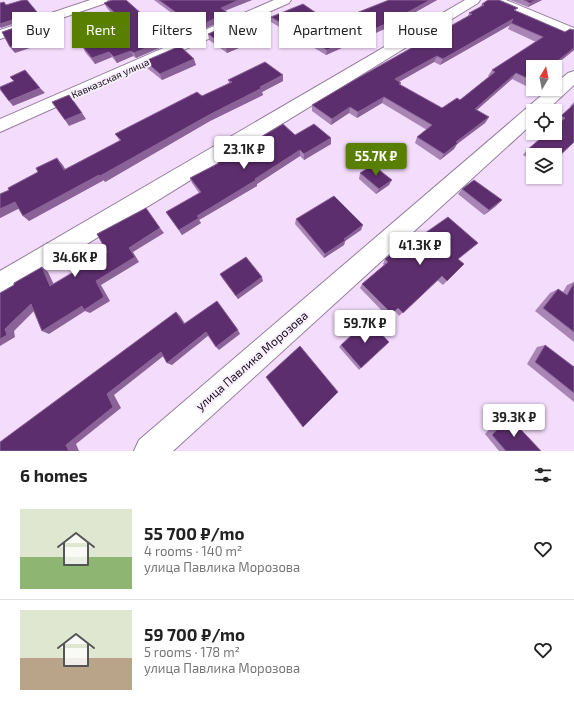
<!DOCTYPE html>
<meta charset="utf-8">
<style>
:root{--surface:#fff;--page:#f6f6f6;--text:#222;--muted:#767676;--line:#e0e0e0;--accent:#587f00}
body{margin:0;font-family:"Exo 2",sans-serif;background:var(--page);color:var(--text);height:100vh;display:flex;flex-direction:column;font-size:15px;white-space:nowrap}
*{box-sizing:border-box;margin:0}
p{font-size:13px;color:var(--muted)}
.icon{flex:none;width:22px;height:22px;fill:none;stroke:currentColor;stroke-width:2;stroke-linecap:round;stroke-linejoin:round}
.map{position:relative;height:451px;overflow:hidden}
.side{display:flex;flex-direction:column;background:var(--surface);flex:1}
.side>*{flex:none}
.top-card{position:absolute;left:12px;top:12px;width:550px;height:36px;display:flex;gap:8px}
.needle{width:26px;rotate:10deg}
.tools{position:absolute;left:526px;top:60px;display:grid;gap:8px}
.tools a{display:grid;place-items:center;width:36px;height:36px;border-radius:0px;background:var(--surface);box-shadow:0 1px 3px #0004;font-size:20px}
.price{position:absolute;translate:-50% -34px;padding:0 9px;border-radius:4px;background:#fff;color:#222;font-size:13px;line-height:26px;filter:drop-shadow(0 1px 2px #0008)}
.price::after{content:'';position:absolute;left:50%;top:24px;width:12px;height:9px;margin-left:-6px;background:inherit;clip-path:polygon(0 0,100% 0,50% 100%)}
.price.current{background:var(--accent);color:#fff}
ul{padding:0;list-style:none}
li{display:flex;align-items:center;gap:12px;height:100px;padding:0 20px}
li+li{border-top:1px solid var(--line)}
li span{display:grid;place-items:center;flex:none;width:112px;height:80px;border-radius:0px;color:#555}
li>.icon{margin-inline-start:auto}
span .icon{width:48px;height:48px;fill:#fffc;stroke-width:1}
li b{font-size:17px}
h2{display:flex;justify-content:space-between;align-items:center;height:48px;padding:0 20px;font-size:17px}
.pill{padding:0 14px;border-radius:0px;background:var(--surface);box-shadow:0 1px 3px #0004;font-size:14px;line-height:36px}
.pill.current{background:var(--accent);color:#fff}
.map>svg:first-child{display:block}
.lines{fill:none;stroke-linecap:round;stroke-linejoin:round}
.minor-casing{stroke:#957f9d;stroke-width:2}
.minor{fill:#fff;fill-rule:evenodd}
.wall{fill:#a885b4;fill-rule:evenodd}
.shaded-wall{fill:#8a6298}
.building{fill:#5d2e6d;stroke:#8a6298;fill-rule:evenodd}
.labels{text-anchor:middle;stroke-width:4;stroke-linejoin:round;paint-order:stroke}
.far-street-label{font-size:10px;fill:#120a15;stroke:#f8effc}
.street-label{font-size:12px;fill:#120a15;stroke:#f8effc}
</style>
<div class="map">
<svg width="574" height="451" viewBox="0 0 574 451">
<rect width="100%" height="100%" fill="#f3dcfc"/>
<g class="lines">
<defs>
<path id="minor" d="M90,0h18l-2,3 -106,36v-9z
M274,0h17l-2,3 -289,129v-13z
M465,0h15l-2,3 -469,289 -9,4v-25z
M489,0h17l68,28v9l-83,-34z
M574,71v14l-28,26h-13v12l-360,328h-39l5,-11 410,-351h6v-5l13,-11z"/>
</defs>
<use href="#minor" class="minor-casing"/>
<use href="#minor" class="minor"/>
</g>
<path class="wall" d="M154,0h98l-27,11 4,7 -32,14z
M389,0h48l-48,27 -63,28 -55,-33v-5l60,6z
M510,0h32l-14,7z
M104,3l65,35 2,5 -35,15 -3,-2 -16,7 -5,-6 -17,7 -10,-12 -2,-5 19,-7 -3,-6 13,-20 -5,-6z
M482,4l34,7 49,21 9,-2v20l-21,17h-20v17l-5,3 -16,-8 -35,31 12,7 -4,6 -28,21 -3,5 -14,11 -25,-17 2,-6 10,-7 -45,-27 -25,15 -8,-5 -18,12 -19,-14v-6l156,-89 1,-3 11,-6zM510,25l-2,4 28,13 -44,28 -4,6 1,1 -29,23 -18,8 -42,-23 -1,-3 35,-20 6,3z
M208,34l50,6 -31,13 -18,-13z
M145,61l51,4 -34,15 -15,-12z
M228,80l55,1 -21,11 1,3 -53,26 -105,61 -1,-2 -75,41 -10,-13 -19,10 9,-28 29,-18 24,-8 3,5 55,-28 -5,-7 87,-38 27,-13z
M574,102v40l-19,13h-22v6l-10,-6 4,-5 32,-27 -3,-2 5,-5 10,-9 -1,-1z
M295,135l36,3v6l-27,16 -4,-4 -43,28v2l-58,34 2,3 -19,12 -16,-23 33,-19 -7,-10 -2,-5 29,-15 -1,-1z
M360,173l29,12 -13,9 -17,-15z
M462,189l34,17 -12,9 -26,-21z
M296,219l65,11 -16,11 -1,4 -20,13 -29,-34z
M418,238l60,5 -20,16 -11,22 -4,4 -6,-5 -38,36 -4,-5 -7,6 -28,-29 2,-4 22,-19 -1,-1 2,-5z
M220,274l43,7 -25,18 -16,-21z
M574,282v60l-39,-31 15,-18 8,-4 5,3 4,-7z
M341,345l20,23 -2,2 -20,-23z
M545,345l29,22v35l-47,-38 10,-17z
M501,417h8l32,34h-42l-14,-17z"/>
<path class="shaded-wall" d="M239,0h13l-31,12v-4z
M430,0h7l-48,27 -63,28 1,-5z
M536,0h6l-14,7 2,-4z
M37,12l2,3 -38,13 -1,-1v-3z
M228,13l1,5 -32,14 -1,-5z
M513,19l-3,6 -70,40 3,-6z
M56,32l4,6 -45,15 -5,-6z
M258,34v6l-31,13 -1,-6z
M169,38l2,5 -35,15 -2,-5z
M574,48v2l-21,17h-3z
M131,51l2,5 -16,7 -3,-6z
M109,52l3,5 -17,7 -3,-6z
M437,56l-3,6 -41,23 2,-6z
M194,59l2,6 -34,15 -2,-6z
M516,73l-4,6 -41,36 4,-6z
M283,75v6l-21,11 1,3 -53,26 -105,61 -1,-2 -75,41 -6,-5z
M533,81v3l-5,3z
M40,88l5,5 -32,13 -4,-5z
M384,97l-2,6 -25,15 1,-6z
M350,107l-1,6 -18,12 1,-6z
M82,113l4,6 -17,7 -4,-6z
M489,117l-4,6 -28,21 -3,5 -14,11 4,-6 12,-12z
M331,138v6l-27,16v-6z
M300,150v6l-43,28v2l-58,34 2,3 -19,12 -3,-5 18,-14z
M57,158l5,6 7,11 -5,-5z
M392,180l-3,5 -13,9 3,-5z
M502,200l-6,6 -12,9 5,-5z
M15,202l7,5 -22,11v-9z
M363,225l-2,5 -16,11 -1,4 -20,13 1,-4 19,-15z
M160,228l4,5 -31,19 6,10 -38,23 9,16 -20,12 -5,-2 -36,23 -7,-3 54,-50 33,-33z
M42,267l6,5 8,17 -6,-3z
M262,277l1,4 -25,18 -2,-3z
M31,304l7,3 -24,24 1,6 -15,9v-7l5,-10z
M176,312l4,4 8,12 -4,-4z
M238,330l2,4 -21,16 -3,-3z
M206,332l3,3 -37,30 -5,-2z
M161,352l5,2 -52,41 7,13 -45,36 3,7h-10l-3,-6 41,-51z"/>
<path class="building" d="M23,0h4l10,12 -37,12v-21l4,-1 2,3z
M112,0h14l43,38 -35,15 -3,-2 -17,6 -5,-5 -17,6 -9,-11 21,-8 -5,-5 -5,-14 21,-7 -11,-10z
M159,0h80l-18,8 7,5 -32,14z
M389,0h41l-40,22 -63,28 -56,-33 32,-13 28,19z
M488,0h11l19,8 -4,2 51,22 5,-3 4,1v18l-24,19h-17v14l-17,-8 -41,36 14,8 -33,25 2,1 -14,11 -27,-17 15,-12 -48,-28 -26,15 -8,-5 -18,12 -20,-14 44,-26 116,-65 -3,-1 15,-8 -2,-1zM513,19l-2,4 32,14 -51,33 3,2 -35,28 -3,-2 -15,10 -43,-24 2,-1 -6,-4 42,-23 6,3z
M524,0h12l-6,3z
M44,18l12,14 -46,15 -8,-15z
M239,20l19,14 -32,13 -18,-13z
M180,46l14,13 -34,15 -15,-13z
M265,62l18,13 -23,12 2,1 -53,27 -109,61 -1,-1 -76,41 -8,-14 -15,7v-15l9,-4 -1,-2 30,-16 -2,-4 21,-10 7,12 57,-30 -6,-6 82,-42 5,4 30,-14 -4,-2z
M25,70l15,18 -31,13 -9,-12v-2l14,-6 -4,-4z
M69,95l13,18 -17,7 -13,-18z
M574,104v38l-19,18v-5h-19l-9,-5 20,-17h8v-7l10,-8 -4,-2z
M283,124l12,11 19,-11 17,14 -27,16 -4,-4 -45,29 1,1 -59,36 2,2 -20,12 -13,-18 35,-20 -11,-14 29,-15 -1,-1z
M373,165l19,15 -13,9 -19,-16z
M474,180l28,20 -13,10 -27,-21z
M334,196l29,29 -19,14 2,1 -21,14 -29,-35z
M146,208l14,20 -31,20 6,9 -39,24 8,16 -20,13 -2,-4 -40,25 -11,-27 -26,25 2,6 -7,4v-46l14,-8v-2l28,-16 8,19 57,-34 -10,-18z
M448,217l30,26 -20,16 6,5 -17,17 -5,-5 -39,37 -5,-5 -6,6 -30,-30 26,-22 -3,-3 29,-24 4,3z
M246,257l16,20 -26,19 -16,-22z
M574,283v49l-31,-24 15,-19 9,6z
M217,301l21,29 -22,17 -10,-15 -39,31 -6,-11 -54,42 6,13 -47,38 3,6h-69v-9l176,-130 8,12z
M368,320l21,22 -28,26 -20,-23z
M545,345l29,22v26l-39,-31z
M300,346l38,46 -35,35 -37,-50z
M509,417l32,34h-35l-14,-16z"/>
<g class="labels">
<g class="far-street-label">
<text transform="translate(110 78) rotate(-24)" y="4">Кавказская улица</text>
</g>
<g class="street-label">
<text transform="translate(252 361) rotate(-41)" y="4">улица Павлика Морозова</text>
</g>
</g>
</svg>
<div class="tools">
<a><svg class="needle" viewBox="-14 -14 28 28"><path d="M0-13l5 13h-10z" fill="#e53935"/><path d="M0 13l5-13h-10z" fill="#767676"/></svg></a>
<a><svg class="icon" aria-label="locate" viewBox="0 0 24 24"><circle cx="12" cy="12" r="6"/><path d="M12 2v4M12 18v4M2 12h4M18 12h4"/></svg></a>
<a><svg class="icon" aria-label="layers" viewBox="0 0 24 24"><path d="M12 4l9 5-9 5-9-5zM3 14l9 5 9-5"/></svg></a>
</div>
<b class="price" style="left:244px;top:170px">23.1K ₽</b>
<b class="price current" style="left:376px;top:177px">55.7K ₽</b>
<b class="price" style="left:420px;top:266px">41.3K ₽</b>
<b class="price" style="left:75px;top:278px">34.6K ₽</b>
<b class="price" style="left:365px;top:344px">59.7K ₽</b>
<b class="price" style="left:514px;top:438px">39.3K ₽</b>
<div class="top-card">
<a class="pill">Buy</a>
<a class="pill current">Rent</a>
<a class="pill">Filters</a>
<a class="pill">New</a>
<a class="pill">Apartment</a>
<a class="pill">House</a>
</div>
</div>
<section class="side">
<h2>6 homes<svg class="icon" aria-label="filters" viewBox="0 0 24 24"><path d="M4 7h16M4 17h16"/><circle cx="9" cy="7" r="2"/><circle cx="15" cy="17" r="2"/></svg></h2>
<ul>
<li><span style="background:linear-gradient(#dfe7d0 60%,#8fb573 0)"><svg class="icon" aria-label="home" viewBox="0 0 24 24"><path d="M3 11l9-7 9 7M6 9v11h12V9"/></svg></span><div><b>55 700 ₽/mo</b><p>4 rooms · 140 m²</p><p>улица Павлика Морозова</p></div><svg class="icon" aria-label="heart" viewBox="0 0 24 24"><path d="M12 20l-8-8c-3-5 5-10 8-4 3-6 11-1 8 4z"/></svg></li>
<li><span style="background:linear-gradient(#dfe7d0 60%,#b9a48a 0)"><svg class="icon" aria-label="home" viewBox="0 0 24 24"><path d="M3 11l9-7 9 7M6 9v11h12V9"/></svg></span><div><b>59 700 ₽/mo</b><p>5 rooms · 178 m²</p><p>улица Павлика Морозова</p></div><svg class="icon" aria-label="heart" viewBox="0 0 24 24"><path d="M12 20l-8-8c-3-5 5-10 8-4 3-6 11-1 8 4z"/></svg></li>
</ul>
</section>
